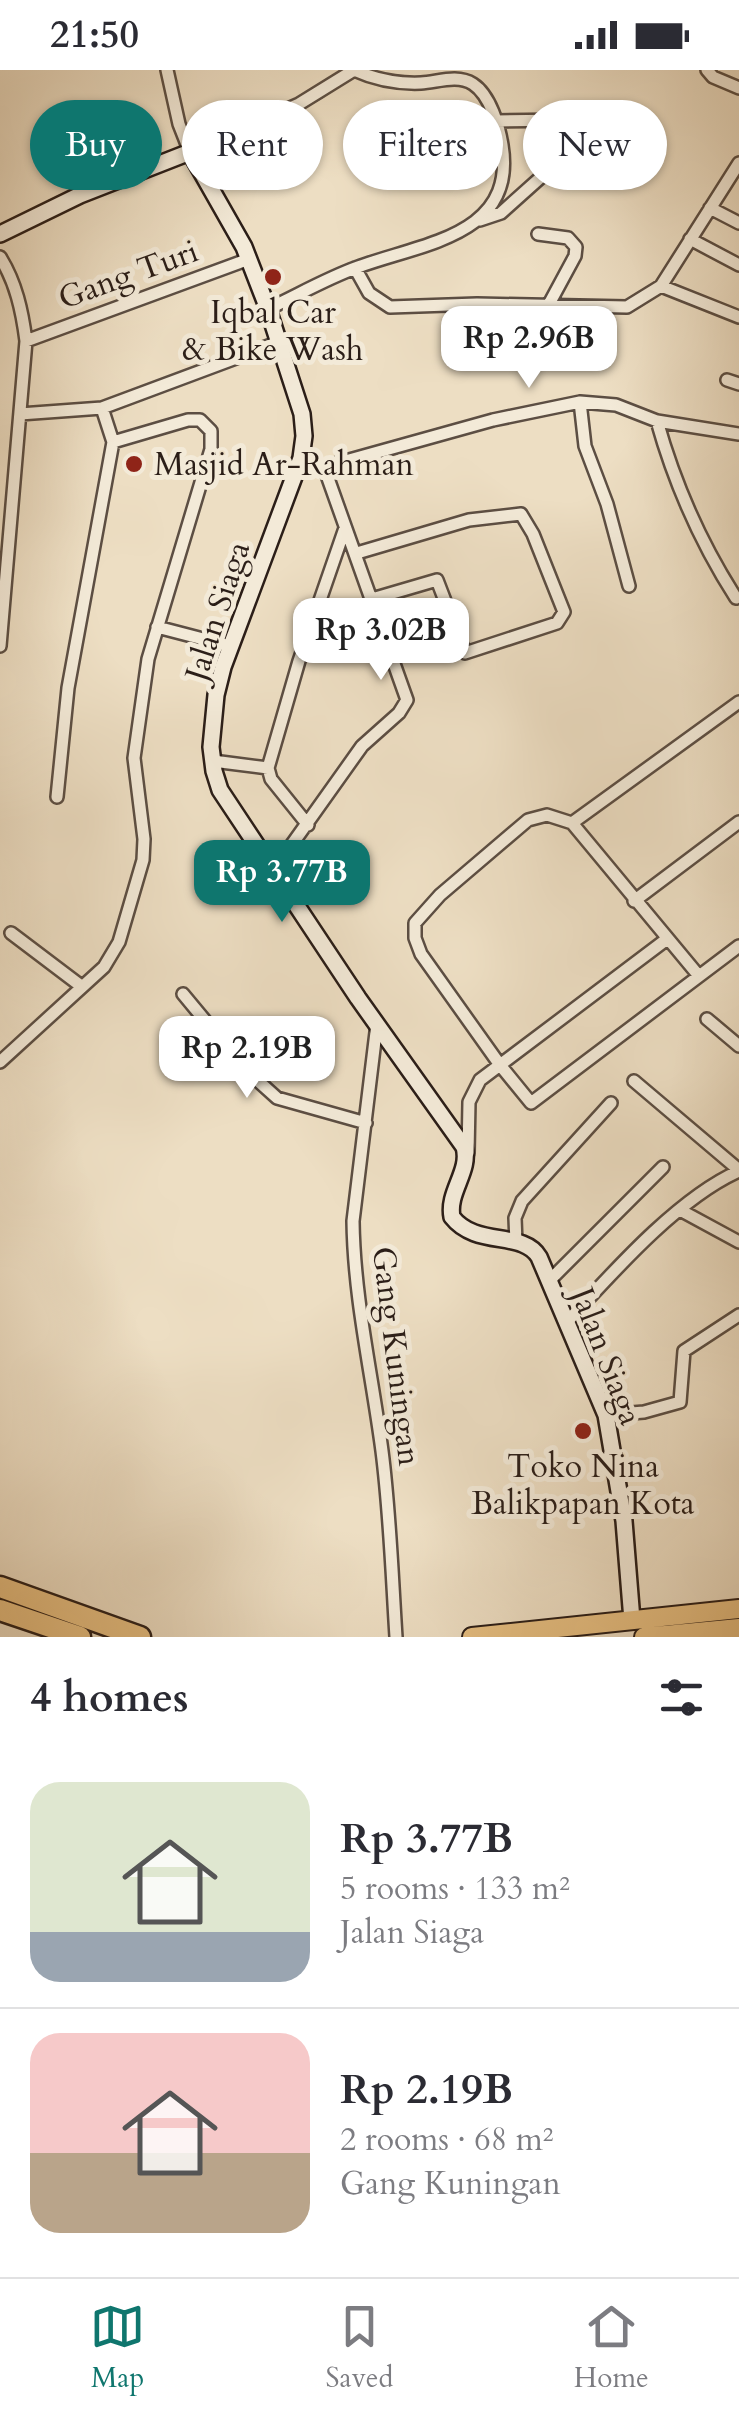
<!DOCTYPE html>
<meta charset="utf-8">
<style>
:root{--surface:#fff;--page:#f2f2f3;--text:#2b2b33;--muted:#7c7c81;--line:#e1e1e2;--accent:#0f766e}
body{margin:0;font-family:Cardo,serif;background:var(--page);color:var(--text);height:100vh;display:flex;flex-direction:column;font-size:38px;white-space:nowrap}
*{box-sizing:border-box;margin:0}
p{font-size:32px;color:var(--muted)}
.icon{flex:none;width:55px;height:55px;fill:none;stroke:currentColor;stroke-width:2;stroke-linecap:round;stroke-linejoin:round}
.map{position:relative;height:1567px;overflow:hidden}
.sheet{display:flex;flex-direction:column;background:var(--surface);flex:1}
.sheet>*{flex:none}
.hud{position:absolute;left:30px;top:30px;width:680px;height:90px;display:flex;gap:20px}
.price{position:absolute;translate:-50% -85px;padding:0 22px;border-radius:20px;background:#fff;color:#222;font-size:32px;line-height:65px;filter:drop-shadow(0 2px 5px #0008)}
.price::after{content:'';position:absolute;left:50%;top:60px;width:30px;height:22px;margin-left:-15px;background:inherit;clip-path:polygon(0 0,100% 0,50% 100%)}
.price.active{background:var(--accent);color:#fff}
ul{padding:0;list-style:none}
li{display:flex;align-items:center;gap:30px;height:250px;padding:0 30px}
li+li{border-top:2px solid var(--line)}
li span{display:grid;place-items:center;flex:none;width:280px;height:200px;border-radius:30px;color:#555}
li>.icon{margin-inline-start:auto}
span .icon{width:120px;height:120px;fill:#fffc;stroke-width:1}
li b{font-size:42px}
h2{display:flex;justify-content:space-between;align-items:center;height:120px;padding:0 30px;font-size:42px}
.pill{padding:0 35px;border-radius:45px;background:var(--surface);box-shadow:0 2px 8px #0004;font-size:35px;line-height:90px}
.pill.active{background:var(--accent);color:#fff}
.status{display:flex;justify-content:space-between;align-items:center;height:70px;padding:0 50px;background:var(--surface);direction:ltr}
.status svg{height:28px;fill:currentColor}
.menu{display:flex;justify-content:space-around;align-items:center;height:140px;border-top:2px solid var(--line);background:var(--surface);font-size:28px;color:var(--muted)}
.menu a{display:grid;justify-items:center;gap:5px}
.menu .active{color:var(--accent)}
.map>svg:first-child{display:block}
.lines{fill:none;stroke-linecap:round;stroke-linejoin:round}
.stream{stroke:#717b7c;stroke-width:4}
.street-casing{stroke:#5c4e43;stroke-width:16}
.secondary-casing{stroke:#2b1e18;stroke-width:20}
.primary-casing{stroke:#2b1e18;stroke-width:22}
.highway-casing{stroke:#2b1e18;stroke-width:25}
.street{stroke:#f3ead8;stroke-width:11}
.secondary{stroke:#f3ead8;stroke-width:15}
.primary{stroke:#e6bf82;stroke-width:18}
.highway{stroke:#e6bf82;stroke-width:20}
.poi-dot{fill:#8f2418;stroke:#f3ead8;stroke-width:4}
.labels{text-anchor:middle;stroke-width:10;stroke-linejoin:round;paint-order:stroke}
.street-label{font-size:32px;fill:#2b1e18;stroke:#f3ead8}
.poi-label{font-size:32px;fill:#2b1e18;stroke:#f3ead8}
</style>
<div class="status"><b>21:50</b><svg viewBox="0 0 49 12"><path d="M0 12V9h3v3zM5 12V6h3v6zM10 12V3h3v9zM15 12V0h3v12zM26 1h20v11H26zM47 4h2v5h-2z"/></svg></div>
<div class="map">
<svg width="739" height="1567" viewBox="0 0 739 1567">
<rect width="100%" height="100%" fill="#eddec3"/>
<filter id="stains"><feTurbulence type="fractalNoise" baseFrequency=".002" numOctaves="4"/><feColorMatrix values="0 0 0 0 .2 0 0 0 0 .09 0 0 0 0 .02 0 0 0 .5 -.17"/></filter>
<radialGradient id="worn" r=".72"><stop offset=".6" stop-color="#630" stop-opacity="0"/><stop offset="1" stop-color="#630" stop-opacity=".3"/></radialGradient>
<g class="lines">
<path class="stream" d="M305,36l18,-10"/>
<defs>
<path id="street" d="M167,0l12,54 11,28 109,-48 55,-34
M707,0l6,7 26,11
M496,51l70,-1
M710,138l29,15
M480,150l21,-7 48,-43
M538,164l30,4 8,9 -1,9 -27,50
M690,169l49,26
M0,187c16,26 22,53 26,84l-26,305
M355,198l14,25 21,14 87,-3 150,3 34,-21 78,31
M661,216l78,-123
M268,239c30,-14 59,-31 90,-42 65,-24 159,-31 144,-122 -3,-19 -12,-50 -29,-61 -16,-10 -35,-2 -52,-1 -24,1 -45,-3 -67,-13
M26,271l223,-82
M727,310l12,4
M580,332l5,44 22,58 22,82
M20,344l82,-6 177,-66
M657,351c18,64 43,121 79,177
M324,397l169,-47 87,-18 36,3 41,16 82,13
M357,483l112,-33 52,-6 12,20 31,78 -7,11 -92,30 -28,-73 -65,19
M157,557l73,19
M213,691l55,7
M57,727l11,-109 45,-246 -11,-34
M572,753l167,-121
M308,755l-37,-46 -3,-11 31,-107 46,-133
M273,801l89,-125 37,-33 8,-13 -83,-233 -23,-9
M634,831l105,-79
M11,863l70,53
M699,906l-127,-153 -25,-8 -19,5 -88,75 -25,28v15l6,16 79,111 31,38 208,-157
M183,924l63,76 31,28 89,25
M707,949l32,27
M377,954l-24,197c1,78 19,153 29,230 8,62 10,124 14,186
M0,992l104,-95 15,-25 24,-82 1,-21 -10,-81 14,-99 63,-210v-18l-11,-11h-12l-75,22
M634,1011l105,89
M468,1083l1,-51 11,-22 187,-141
M680,1140l59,32
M516,1173l-1,-25 7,-17 89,-98
M549,1211l114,-114
M567,1252c46,-50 111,-124 172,-151
M606,1345l38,-3 36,-10 4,-51 55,-36"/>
<path id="secondary" d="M0,164l80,-39 110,-43 54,95 24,62 34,105 2,22 -3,22 -78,209 -7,28 -5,52 3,24 6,19 138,208 106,149c7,24 -17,45 -12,70 24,31 71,13 87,40l67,158 18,106 8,99"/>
<path id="primary" d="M472,1567l267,-28
M644,1567l95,-9"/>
<path id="highway" d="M0,1517l140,50
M0,1540l80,27"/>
</defs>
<use href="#street" class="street-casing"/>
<use href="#secondary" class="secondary-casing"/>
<use href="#primary" class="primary-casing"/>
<use href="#highway" class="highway-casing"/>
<use href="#street" class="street"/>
<use href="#secondary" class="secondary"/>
<use href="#primary" class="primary"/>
<use href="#highway" class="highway"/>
</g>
<g class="poi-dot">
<circle cx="273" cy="207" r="10"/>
<circle cx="134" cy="394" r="10"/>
<circle cx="583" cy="1361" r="10"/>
</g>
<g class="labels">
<g class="street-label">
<text transform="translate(128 204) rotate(-20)" y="11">Gang Turi</text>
<text transform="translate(217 541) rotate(-72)" y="11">Jalan Siaga</text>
<text transform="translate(397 1286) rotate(83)" y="11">Gang Kuningan</text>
<text transform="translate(607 1286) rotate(69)" y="11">Jalan Siaga</text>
</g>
<g class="poi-label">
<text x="273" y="253">Iqbal Car<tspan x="273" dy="37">&amp; Bike Wash</tspan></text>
<text x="154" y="405" text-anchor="start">Masjid Ar-Rahman</text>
<text x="583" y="1407">Toko Nina<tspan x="583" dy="37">Balikpapan Kota</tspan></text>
</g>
</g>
<rect width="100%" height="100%" filter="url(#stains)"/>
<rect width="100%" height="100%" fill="url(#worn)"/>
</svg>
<b class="price" style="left:529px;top:321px">Rp 2.96B</b>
<b class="price" style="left:381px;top:613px">Rp 3.02B</b>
<b class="price active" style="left:282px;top:855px">Rp 3.77B</b>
<b class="price" style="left:247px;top:1031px">Rp 2.19B</b>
<div class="hud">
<a class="pill active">Buy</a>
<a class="pill">Rent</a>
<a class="pill">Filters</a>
<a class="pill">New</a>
</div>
</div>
<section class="sheet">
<h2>4 homes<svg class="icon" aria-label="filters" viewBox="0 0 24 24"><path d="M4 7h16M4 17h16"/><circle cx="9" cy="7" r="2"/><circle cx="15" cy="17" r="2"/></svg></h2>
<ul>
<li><span style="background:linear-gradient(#dfe7d0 75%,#9aa5b1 0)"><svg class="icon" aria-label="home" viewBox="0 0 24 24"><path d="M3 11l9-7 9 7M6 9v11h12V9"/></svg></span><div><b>Rp 3.77B</b><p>5 rooms · 133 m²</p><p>Jalan Siaga</p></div></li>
<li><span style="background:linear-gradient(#f6c9c9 60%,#b9a48a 0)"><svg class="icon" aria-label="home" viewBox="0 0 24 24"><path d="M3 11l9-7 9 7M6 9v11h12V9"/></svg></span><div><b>Rp 2.19B</b><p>2 rooms · 68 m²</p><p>Gang Kuningan</p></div></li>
</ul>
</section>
<nav class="menu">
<a class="active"><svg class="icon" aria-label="map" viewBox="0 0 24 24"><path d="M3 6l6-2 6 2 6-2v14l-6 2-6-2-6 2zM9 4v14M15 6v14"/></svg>Map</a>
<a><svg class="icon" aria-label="saved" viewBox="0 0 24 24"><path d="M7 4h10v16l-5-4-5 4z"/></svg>Saved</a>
<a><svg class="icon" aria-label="home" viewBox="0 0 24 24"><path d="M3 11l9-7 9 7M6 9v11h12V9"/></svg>Home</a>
</nav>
